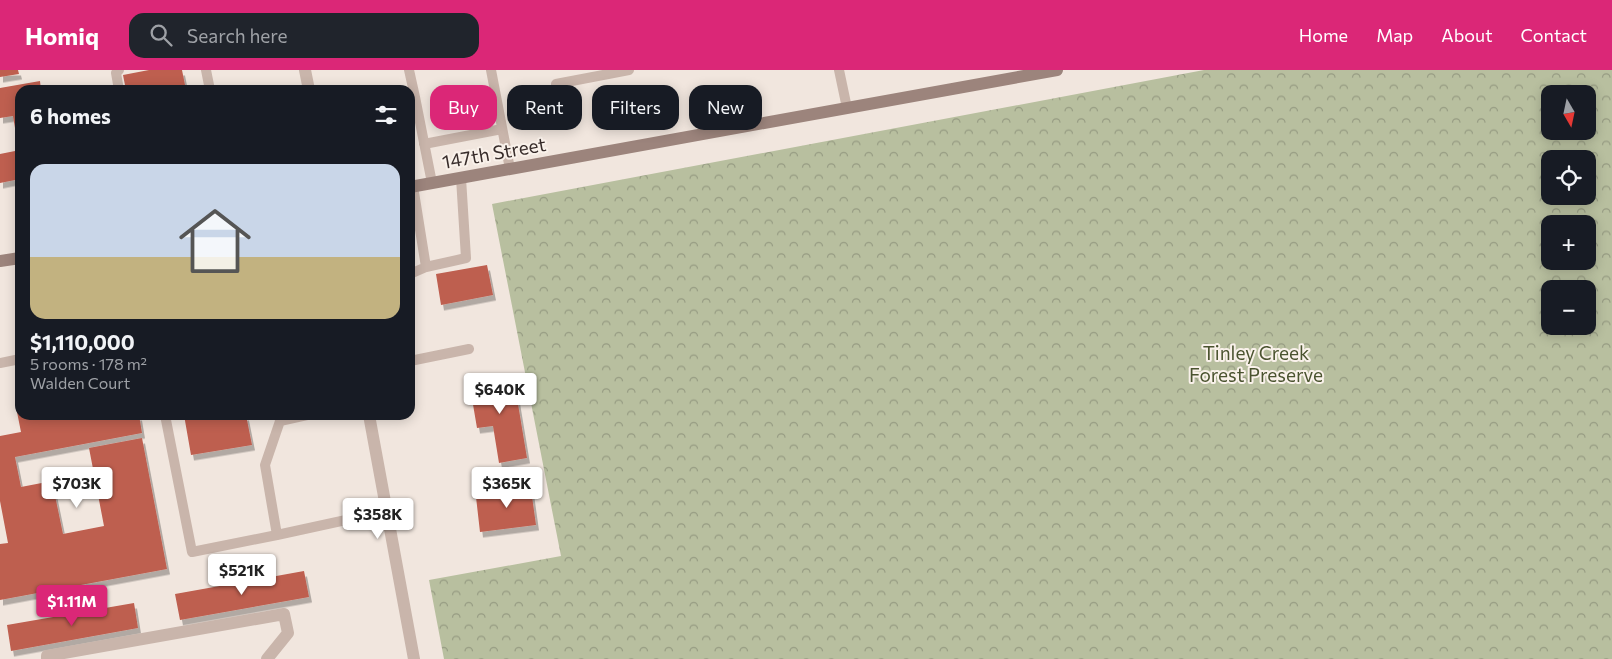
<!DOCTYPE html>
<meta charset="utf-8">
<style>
:root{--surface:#171b24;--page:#20242c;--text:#f1f3f6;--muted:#9ea1a6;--line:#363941;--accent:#db2777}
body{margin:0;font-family:Commissioner,sans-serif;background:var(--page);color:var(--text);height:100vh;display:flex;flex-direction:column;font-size:19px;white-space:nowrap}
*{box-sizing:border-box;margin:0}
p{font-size:16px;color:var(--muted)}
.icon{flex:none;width:28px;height:28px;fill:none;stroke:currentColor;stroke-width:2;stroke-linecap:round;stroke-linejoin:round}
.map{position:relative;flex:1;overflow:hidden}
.drawer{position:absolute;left:15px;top:15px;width:400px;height:335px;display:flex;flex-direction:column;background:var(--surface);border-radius:15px;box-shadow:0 2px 12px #0003}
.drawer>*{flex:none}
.top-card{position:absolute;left:430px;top:15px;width:475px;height:45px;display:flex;gap:10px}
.needle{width:32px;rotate:171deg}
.fabs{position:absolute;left:1541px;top:15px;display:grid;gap:10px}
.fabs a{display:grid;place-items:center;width:55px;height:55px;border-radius:10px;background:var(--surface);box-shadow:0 2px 12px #0003;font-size:25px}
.price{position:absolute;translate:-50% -42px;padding:0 11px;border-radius:5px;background:#fff;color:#222;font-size:16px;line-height:32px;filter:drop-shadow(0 1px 2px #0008)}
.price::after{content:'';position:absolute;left:50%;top:30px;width:15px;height:11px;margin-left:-8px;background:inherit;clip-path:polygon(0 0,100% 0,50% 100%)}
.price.selected{background:var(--accent);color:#fff}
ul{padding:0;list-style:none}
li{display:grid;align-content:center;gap:10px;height:265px;padding:0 15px}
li+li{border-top:1px solid var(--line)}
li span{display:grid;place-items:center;height:155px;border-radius:15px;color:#555}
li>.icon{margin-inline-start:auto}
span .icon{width:90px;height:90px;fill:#fffc;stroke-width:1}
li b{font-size:21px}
h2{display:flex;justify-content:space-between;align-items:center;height:60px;padding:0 15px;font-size:21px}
.chip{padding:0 18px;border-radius:15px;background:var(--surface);box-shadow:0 2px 12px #0003;font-size:18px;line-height:45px}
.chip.selected{background:var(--accent);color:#fff}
header{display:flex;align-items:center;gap:30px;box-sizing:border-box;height:70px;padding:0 25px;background:var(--accent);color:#fff}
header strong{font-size:24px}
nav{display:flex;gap:28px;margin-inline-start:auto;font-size:18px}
.search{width:350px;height:45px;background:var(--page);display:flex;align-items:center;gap:12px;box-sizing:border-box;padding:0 18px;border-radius:15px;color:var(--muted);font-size:19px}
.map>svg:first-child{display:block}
.park{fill:url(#park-crowns);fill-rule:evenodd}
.building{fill:#be5e4f;filter:url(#shadow)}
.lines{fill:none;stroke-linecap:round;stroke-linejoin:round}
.service{stroke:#c9b5ab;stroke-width:10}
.minor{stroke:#c9b5ab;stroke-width:12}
.tertiary{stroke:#c9b5ab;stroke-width:12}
.secondary{stroke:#9c847c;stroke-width:12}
.labels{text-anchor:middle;stroke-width:4;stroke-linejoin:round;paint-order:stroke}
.street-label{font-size:19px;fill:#372c2a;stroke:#f9f1ea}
.park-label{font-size:19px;fill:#4a532f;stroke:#f9f1ea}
</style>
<header>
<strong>Homiq</strong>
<div class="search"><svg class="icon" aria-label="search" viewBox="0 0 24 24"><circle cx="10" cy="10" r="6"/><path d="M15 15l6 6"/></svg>Search here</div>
<nav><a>Home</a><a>Map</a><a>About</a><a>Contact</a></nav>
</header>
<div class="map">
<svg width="1612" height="589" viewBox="0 0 1612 589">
<defs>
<pattern id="park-crowns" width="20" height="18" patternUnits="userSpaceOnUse" patternTransform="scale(1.25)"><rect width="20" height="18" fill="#b8bf9f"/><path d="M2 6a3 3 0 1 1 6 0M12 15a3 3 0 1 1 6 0" fill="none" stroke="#969b82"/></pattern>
<filter id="shadow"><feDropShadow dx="3" dy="5.5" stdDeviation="0" flood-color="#0004"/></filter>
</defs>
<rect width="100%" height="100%" fill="#f1e6de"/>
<path class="park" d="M1204,0h408v589h-1168l-15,-79 132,-24 -69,-352zM1550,24h38v37h-38zM1550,89h38v37h-38zM1550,154h38v37h-38zM1550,219h38v37h-38z"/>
<path class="building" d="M0,0h18l1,4 -19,3z
M149,0h33l4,20h-60l-3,-15z
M40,11l1,9h-21v50h-3l-4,-24 -13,2v-30z
M20,80v29l-20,4v-29z
M487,195l6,30 -52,10 -5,-31z
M513,304l14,84 -28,5 -6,-37 -16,2 -8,-47z
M20,331v14h119l3,18 -127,24 6,30 31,-6 11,53 41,-8 -15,-78 53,-10 25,131 -167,31v-56l8,-1 -8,-42v-65l21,-4 -6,-30z
M184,345h62l6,30 -61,10z
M530,412l6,43 -56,7 -4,-35 35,-5 -1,-7z
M304,501l5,26 -129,23 -5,-26z
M134,533l4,25 -127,23 -4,-26z"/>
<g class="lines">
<path class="service" d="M119,0l-3,3 3,17
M206,0l4,20
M409,0l6,27
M491,0l19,99
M839,0l8,38
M556,14l73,-14
M410,28l5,-1 17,86
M424,74l78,-15
M426,197l40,-9 -5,-80
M410,204l16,-7 -13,-81
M410,291l59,-12
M0,293l20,-4
M165,345l27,137 85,-17
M279,345l1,6 27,-6
M280,351l-15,44 12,70 110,-24"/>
<path class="minor" d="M47,589v-3l237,-42 4,19 -21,26"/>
<path class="tertiary" d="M305,0l4,20
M369,345l45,244"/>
<path class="secondary" d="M410,117l647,-117
M0,191l20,-3"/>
</g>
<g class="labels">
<g class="street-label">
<text transform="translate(494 83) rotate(-10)" y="7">147th Street</text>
</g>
<g class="park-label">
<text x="1256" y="290">Tinley Creek<tspan x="1256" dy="22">Forest Preserve</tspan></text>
</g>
</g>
</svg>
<div class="fabs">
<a><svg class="needle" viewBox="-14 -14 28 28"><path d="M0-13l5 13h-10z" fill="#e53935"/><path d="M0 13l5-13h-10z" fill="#9ea1a6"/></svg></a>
<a><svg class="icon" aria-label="locate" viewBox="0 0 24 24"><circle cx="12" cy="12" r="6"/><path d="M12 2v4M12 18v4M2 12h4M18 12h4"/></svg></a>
<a>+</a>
<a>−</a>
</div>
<b class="price" style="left:500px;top:345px">$640K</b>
<b class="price" style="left:77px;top:439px">$703K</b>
<b class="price" style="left:507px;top:439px">$365K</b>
<b class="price" style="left:378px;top:470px">$358K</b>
<b class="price" style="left:242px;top:526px">$521K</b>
<b class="price selected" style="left:72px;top:557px">$1.11M</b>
<div class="top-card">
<a class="chip selected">Buy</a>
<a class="chip">Rent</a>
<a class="chip">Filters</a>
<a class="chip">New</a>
</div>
<section class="drawer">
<h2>6 homes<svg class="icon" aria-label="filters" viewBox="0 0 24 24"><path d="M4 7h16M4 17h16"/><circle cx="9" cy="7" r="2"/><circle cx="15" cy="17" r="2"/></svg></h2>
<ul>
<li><span style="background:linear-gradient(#c9d6e8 60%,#c2b280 0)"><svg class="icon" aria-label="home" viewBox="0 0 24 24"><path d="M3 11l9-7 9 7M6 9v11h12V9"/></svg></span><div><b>$1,110,000</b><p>5 rooms · 178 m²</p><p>Walden Court</p></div></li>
</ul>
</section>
</div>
